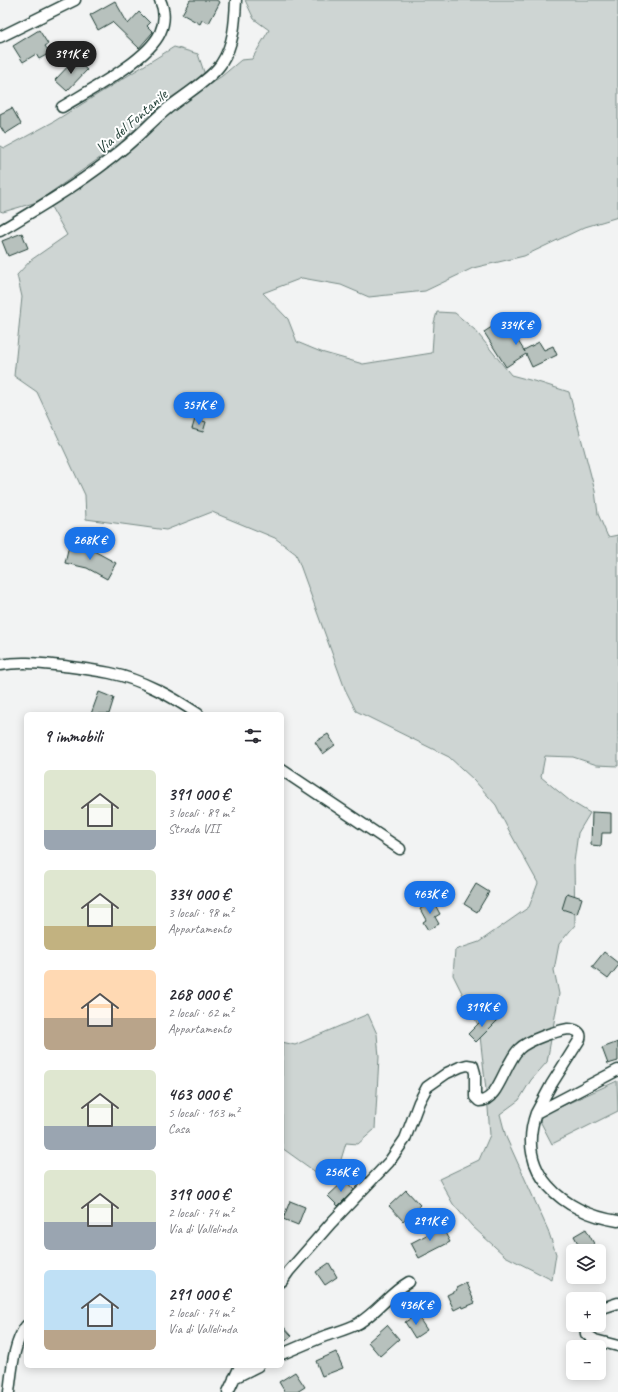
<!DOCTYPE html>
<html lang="it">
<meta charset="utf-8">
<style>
:root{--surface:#fff;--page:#f7f7f7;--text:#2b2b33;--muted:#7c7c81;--accent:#1a73e8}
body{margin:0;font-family:Caveat,sans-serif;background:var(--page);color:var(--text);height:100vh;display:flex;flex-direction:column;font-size:15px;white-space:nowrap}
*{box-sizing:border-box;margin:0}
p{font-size:13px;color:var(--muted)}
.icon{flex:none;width:22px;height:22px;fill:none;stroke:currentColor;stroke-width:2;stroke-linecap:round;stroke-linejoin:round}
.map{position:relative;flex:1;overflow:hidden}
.side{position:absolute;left:24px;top:712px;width:260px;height:656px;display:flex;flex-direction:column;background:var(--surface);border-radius:6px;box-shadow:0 2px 10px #0003}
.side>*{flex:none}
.fabs{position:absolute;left:566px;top:1244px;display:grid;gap:8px}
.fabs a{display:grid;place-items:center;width:40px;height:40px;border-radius:6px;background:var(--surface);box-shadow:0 2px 10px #0003;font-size:20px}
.price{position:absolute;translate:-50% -34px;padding:0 9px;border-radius:14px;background:var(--accent);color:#fff;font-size:13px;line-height:26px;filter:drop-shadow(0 1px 2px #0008)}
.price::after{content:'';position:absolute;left:50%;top:24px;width:12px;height:9px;margin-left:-6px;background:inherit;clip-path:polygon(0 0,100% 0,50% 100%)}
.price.active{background:#222;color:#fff}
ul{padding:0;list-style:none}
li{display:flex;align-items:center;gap:12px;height:100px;padding:0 20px}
li span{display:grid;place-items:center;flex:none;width:112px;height:80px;border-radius:6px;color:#555}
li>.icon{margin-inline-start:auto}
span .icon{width:48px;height:48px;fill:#fffc;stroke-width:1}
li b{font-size:17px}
h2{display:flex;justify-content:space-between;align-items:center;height:48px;padding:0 20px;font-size:17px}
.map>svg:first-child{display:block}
.green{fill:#ced5d3;stroke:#768984}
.building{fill:#b7c1bd;stroke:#1f3d34}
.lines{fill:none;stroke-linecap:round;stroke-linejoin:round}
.street-casing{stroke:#1f3d34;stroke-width:13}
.street{stroke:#fff;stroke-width:10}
.labels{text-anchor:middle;stroke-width:4;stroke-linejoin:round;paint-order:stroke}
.street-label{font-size:16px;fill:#1f3d34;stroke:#fff}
</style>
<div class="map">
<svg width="618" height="1392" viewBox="0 0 618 1392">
<rect width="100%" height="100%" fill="#f2f3f3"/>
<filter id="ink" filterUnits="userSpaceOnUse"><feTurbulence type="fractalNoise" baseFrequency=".025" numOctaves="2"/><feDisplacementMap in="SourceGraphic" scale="8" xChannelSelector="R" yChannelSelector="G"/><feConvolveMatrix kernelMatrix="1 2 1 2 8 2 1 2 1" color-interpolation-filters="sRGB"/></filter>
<g filter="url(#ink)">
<path class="green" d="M245,0h373v217l-33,10 -61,29 -51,12 -48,23 -56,6 -28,-12 -39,-7 -39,15 25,26 9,23 24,10 42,12 69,-11 2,-30 3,-11 18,1 20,17 36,45 30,8 28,9 26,99 3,23 10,23 10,-2v231l-21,-1 -24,-8 -28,-1 -4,21 29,24 20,12 -12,20 -4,29 1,63 -16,19 -5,26 5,24 -12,68 -16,18 -12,20 -19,14 6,23 42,93 8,24 -4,26 -47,-24 -33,-30 -19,-22 -14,-25 40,-19 11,-25 -2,-27 -9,-81 -26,-52 2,-25 24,-8 50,-35 9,-24 -32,-58 -10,-20 -22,-25 -25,-23 -93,-46 -11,-22 -49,-135 -21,-16 -63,-26 -46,18 -80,-11 -1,-24 -48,-103 -23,-16 8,-79 -5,-22 14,-15 36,-25 -16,-28 40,-28 108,-88 23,-15 19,-16 11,-1 17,-29 -15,-11z
M174,47l24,7 7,21 -39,26 -49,45 -80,56 -34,10 -3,-1v-65l5,2 48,-26z
M368,1014l9,20 2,23 -4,72 -17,15 -12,-1 -6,20 -23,10 -35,-25v-106l13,3z
M617,1081l1,30 -66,33 -14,-27z"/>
<path class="building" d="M190,0h26l4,2 -11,21 -7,-3 -2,4 -18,-10z
M115,1l13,23 11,-12 11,11 -3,3 6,6 -14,16 -27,-26 -14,8 -8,-15z
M39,30l9,14 -3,2 5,7 -11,6 -3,-5 -13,8 -10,-16z
M75,59l12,11 -20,21 -12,-11z
M12,108l9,16 -16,10 -5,-8v-12z
M22,233l6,15 -20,8 -6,-15z
M504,319l21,33 -1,-2 15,-8 5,8 9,-4 4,9 -25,12 -6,-13 -20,13 -22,-35z
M195,419l11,3 -3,10 -11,-3z
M69,545l25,6 22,12 -9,16 -20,-11 -22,-5z
M99,692l15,6 -5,16h-18z
M328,734l7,11 -12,9 -8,-12z
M592,812l19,1v20h-9l-1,13 -10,-1z
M476,884l13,8 -12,20 -13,-8z
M567,893l15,5 -5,16 -15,-5z
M433,901l7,13 -5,3 4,7 -11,6 -5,-8 3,-2 -6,-11z
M604,952l14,11v3l-10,13 -16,-12z
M489,1013l8,8 -21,21 -8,-8z
M618,1042v19l-10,3 -6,-16z
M345,1180l9,10 -16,16 -10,-10z
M406,1190l14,15 -17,16 -14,-15z
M290,1201l15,6 -7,18 -15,-6z
M442,1227l8,15 -31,16 -8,-15z
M586,1229l12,22h-16l-8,-15z
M329,1263l8,14 -12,8 -9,-13z
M466,1283l9,20 -12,5 -1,-2 -8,4 -7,-15 10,-5 -1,-2z
M417,1315l10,15 -12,8 -10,-16z
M282,1325l10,11 -10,8z
M387,1325l12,14 -19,17 -12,-14z
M336,1352l7,16 -21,8 -6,-15z
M295,1372l10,15 -8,5h-12l-6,-10z"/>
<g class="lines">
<defs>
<path id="street" d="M0,37l75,-37
M62,107c26,-16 85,-46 98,-74 5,-11 5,-22 0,-33
M0,231c43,-26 86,-51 124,-83 15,-12 28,-27 43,-39 16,-13 43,-29 54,-45 13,-20 14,-41 15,-64
M0,665c22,-4 42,-1 64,1 15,2 31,4 46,7 33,7 61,23 88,41
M282,770l118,79
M536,1113c-21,59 27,100 82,108
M282,1281l7,-10 42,-48 58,-61 16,-23 14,-37 8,-15 20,-14 13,-6 7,-2 6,1 2,7v24l4,4c19,1 26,-39 40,-52 9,-9 37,-18 49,-20 7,0 14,3 12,10l-29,46 -15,28 82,-43
M599,1309l19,-6
M585,1325l1,9 9,6 23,6
M282,1354c14,-6 28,-12 43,-18 11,-4 24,-7 34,-13 19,-12 31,-30 50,-41
M234,1378l24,-12
M9,1392c3,-22 4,-48 17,-66
M228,1392l12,-26"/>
</defs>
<use href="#street" class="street-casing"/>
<use href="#street" class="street"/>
</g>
</g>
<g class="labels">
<g class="street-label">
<text transform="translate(131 121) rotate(-41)" y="6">Via del Fontanile</text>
</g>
</g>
</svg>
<div class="fabs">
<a><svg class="icon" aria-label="layers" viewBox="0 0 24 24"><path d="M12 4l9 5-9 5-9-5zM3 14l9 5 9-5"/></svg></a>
<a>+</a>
<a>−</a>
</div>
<b class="price active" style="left:71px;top:75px">391K €</b>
<b class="price" style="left:516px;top:346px">334K €</b>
<b class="price" style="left:199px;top:426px">357K €</b>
<b class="price" style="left:90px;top:561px">268K €</b>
<b class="price" style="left:430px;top:915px">463K €</b>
<b class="price" style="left:482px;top:1028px">319K €</b>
<b class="price" style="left:341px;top:1193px">256K €</b>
<b class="price" style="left:430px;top:1242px">291K €</b>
<b class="price" style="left:416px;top:1326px">436K €</b>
<section class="side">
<h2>9 immobili<svg class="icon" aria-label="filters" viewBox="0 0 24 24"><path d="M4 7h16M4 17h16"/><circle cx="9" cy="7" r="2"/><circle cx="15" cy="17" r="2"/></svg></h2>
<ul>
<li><span style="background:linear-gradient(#dfe7d0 75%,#9aa5b1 0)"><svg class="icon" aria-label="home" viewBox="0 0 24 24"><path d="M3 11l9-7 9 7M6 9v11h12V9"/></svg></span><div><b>391 000 €</b><p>3 locali · 89 m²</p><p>Strada VII</p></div></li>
<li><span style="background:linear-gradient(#dfe7d0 70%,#c2b280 0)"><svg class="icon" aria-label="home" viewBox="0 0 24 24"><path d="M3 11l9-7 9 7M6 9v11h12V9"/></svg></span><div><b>334 000 €</b><p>3 locali · 98 m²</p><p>Appartamento</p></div></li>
<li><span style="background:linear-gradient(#ffd9b3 60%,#b9a48a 0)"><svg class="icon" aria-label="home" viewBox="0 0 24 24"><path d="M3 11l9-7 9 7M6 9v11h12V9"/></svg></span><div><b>268 000 €</b><p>2 locali · 62 m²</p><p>Appartamento</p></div></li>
<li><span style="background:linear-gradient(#dfe7d0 70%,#9aa5b1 0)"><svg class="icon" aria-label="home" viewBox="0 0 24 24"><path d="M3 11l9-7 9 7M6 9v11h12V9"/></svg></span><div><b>463 000 €</b><p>5 locali · 163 m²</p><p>Casa</p></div></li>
<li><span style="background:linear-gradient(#dfe7d0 65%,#9aa5b1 0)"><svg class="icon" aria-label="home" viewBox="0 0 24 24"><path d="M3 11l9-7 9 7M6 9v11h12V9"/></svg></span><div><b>319 000 €</b><p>2 locali · 74 m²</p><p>Via di Vallelinda</p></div></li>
<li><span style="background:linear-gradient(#bfe0f5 75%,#b9a48a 0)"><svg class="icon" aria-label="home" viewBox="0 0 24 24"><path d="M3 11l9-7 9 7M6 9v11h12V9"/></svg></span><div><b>291 000 €</b><p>2 locali · 74 m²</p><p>Via di Vallelinda</p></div></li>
</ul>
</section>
</div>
